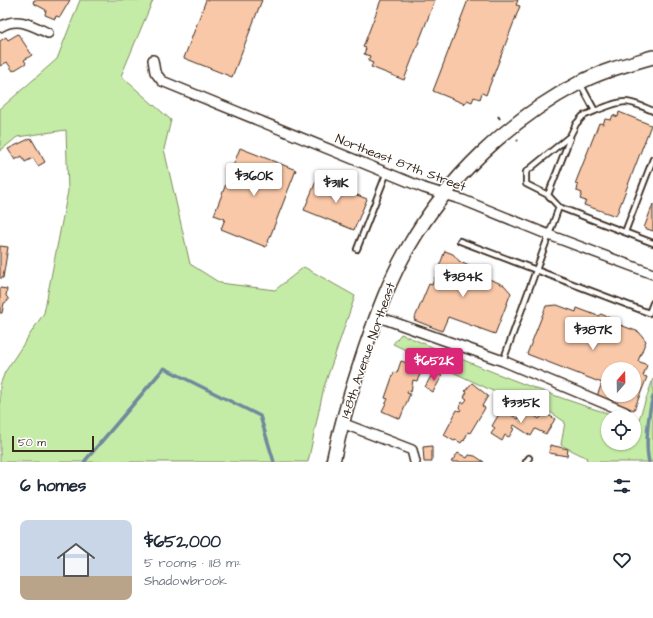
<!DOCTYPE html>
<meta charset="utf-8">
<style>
:root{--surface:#fff;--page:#f2f2f3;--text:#1f2937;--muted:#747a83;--line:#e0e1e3;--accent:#db2777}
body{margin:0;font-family:"Architects Daughter",sans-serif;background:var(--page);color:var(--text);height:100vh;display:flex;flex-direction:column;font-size:15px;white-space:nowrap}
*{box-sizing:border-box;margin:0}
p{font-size:13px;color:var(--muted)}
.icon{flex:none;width:22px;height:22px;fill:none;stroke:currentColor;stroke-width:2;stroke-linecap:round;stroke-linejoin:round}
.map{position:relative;height:462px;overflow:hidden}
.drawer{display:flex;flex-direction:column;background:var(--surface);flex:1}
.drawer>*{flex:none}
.needle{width:26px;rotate:20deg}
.tools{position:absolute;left:601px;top:362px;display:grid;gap:8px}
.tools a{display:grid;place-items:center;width:40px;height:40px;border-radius:50%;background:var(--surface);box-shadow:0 1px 3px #0004;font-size:20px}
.scale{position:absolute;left:12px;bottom:10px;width:82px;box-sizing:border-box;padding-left:4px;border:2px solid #3b2a1e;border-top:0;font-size:11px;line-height:14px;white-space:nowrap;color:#3b2a1e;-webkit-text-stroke:3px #fff;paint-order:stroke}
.price{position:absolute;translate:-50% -34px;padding:0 9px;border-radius:4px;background:#fff;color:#222;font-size:13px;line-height:26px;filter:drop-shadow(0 1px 2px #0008)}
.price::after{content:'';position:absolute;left:50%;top:24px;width:12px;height:9px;margin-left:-6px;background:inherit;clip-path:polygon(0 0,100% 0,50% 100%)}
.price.current{background:var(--accent);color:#fff}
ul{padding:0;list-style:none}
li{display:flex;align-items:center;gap:12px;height:100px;padding:0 20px}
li+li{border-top:1px solid var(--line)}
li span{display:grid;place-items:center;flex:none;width:112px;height:80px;border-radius:8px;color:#555}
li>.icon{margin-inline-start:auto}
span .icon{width:48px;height:48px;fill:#fffc;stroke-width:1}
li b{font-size:17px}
h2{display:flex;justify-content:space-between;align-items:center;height:48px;padding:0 20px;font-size:17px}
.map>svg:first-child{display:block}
.green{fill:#c5eca7;stroke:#808b62}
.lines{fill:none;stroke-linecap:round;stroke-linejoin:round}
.stream{stroke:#6f899c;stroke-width:3.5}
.building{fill:#f9c8a8;stroke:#3b2a1e;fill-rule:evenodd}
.service-casing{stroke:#3b2a1e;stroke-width:8}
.minor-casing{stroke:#3b2a1e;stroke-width:12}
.secondary-casing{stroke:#3b2a1e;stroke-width:16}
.path{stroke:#3b2a1e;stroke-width:2;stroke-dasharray:4 3;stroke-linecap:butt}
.service{stroke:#fff;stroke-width:4.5}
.minor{stroke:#fff;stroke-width:9}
.secondary{stroke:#fff;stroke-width:13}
.labels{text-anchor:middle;stroke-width:3;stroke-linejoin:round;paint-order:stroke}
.street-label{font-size:13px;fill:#3b2a1e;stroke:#fff}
</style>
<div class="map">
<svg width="653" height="462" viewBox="0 0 653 462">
<rect width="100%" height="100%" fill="#fff"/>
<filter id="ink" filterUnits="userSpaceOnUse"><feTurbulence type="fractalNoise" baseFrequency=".025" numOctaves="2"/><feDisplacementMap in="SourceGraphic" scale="8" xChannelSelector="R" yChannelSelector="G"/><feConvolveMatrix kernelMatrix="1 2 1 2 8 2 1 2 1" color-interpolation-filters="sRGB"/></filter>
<g filter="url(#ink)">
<path class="green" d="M80,0h73l-32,76 50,44 -7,29 26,115 30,19 55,7 29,-23 51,29 -31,91 -16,75h-308v-77l5,-13 39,-59 24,-122 -2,-61 -49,7 -17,14v-42l57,-50z
M401,334c72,30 144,61 219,83h-12v26h26v-22l4,1 15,-43v83h-67l1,-4 -26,-13 4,-23 -22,-15 -50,-16 -100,-47z"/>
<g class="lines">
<path class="stream" d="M84,462l80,-94 96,48 14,46
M649,462c-4,-17 -1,-48 4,-65"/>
</g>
<path class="building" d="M34,0h36l-10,17 -4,-1 -1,3 -10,-4 1,-5 -13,-7z
M206,0h56l-30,77 -48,-19z
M381,0h54l-31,80 -33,-13 2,-4 -5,-2 2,-5 -6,-2 2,-6 -3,-1z
M468,0h50l-2,5 4,1 -34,89 -4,-2 -2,6 -6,-2 -2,5 -5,-2 -2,4 -32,-13z
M18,34l14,21 -8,5 2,3 -13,8 -6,-9 -7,4v-25l6,-4 2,3z
M619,112l32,13 -35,91 -32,-11 2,-4 -6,-2 2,-6 -5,-2 1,-6 -3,-1 24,-61 4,1 2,-5 6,1 2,-5 5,2z
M31,138l14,24 -7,4 -5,-8 -8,4 -3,-6 -7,4 -7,-11z
M240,148l56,22 -30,77 -45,-18 4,-10 -11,-4z
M317,179l50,20 -13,31 -50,-20z
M653,204v27l-9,-3z
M0,246l8,1 -5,31h-3z
M445,251l8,3 7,8 17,7 7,8 20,8 7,8 -16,41 -47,-17 -6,14 -28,-11 15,-36 3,1z
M0,288l7,1 -1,7 2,2v3l-4,2 -2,10h-2z
M557,305l19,7 1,-4 21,8 3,-2 11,5v3l27,10 7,9 -8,20 9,4 -4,11 4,1 -13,33 -37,-14 5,-13 -75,-29 19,-48zM608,369h26v26h-26z
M401,361l9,3v-3l12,4 -2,4 2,1 -5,11 -4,-1 -2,12 -3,-2 -1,3 3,1 -10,25 -18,-8 6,-12 -3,-1 9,-26 3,1z
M434,371l8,5 -9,16 -8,-5z
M472,383l16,13 -6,10 3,2 -15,25 -2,-1 -4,9 -1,-1 -2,3 -5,-3 -2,1 -10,-6 13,-25 3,1 1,-2 -2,-1 3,-6 2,1 3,-4 -3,-2 3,-5 -2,-1z
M502,409l16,10 6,-9 4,2 1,-1 10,8 6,-6 10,6 -9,15 -11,-5 -4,7 -17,-11 -2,3 2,1 -5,8 -4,-2 -3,6 -11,-7 4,-6 -3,-2z
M550,445l18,4 -1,7 -18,-3z
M432,446v16h-8l-1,-15z
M458,453l9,5 2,-3 6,1 9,6h-33z"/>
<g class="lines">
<defs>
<path id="service" d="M595,111c29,-11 29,-13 58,0
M548,195l22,-57
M559,207l94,36
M625,232l28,-73
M460,241l189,72 4,-10
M357,249l30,-77
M503,361l56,-154 -11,-12 -22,-11v-12l44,-36 6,-12 7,-8 12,-5 -15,-28
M526,462l3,-4"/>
<path id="minor" d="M0,27c17,-11 31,-2 48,6
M153,60l2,12 7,9 262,107 39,12 86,35 104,39
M376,316l127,45 122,51
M342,423l70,27 3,12"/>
<path id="secondary" d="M333,462c8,-39 20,-76 32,-113 12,-35 25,-71 44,-103 39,-68 100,-126 170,-163 23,-12 50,-19 74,-26"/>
</defs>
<use href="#service" class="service-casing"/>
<use href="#minor" class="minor-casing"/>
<use href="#secondary" class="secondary-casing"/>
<path class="path" d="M498,116l2,3
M517,140l1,1"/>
<use href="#service" class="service"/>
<use href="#minor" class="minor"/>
<use href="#secondary" class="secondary"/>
</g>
</g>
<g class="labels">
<g class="street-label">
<text transform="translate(401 162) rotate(21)" y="5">Northeast 87th Street</text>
<text transform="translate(367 350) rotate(-71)" y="5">148th Avenue Northeast</text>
</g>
</g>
</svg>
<div class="tools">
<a><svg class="needle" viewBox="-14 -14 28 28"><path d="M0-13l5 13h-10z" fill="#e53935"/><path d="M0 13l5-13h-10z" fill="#747a83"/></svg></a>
<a><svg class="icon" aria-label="locate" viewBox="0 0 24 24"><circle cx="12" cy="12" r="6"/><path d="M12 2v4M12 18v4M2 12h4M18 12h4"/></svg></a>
</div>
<div class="scale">50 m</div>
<b class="price" style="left:254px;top:197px">$360K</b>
<b class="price" style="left:336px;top:204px">$311K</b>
<b class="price" style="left:463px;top:298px">$384K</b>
<b class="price" style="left:593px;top:351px">$387K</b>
<b class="price current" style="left:434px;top:382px">$652K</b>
<b class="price" style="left:521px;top:424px">$335K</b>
</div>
<section class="drawer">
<h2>6 homes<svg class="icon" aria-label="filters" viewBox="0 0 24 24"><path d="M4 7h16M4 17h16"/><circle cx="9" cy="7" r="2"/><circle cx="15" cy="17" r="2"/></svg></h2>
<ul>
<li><span style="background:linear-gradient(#c9d6e8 70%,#b9a48a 0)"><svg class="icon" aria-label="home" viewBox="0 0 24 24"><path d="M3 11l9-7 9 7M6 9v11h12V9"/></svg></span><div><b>$652,000</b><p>5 rooms · 118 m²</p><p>Shadowbrook</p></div><svg class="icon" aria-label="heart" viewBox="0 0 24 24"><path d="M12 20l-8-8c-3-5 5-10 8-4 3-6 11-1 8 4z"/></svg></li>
</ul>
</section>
